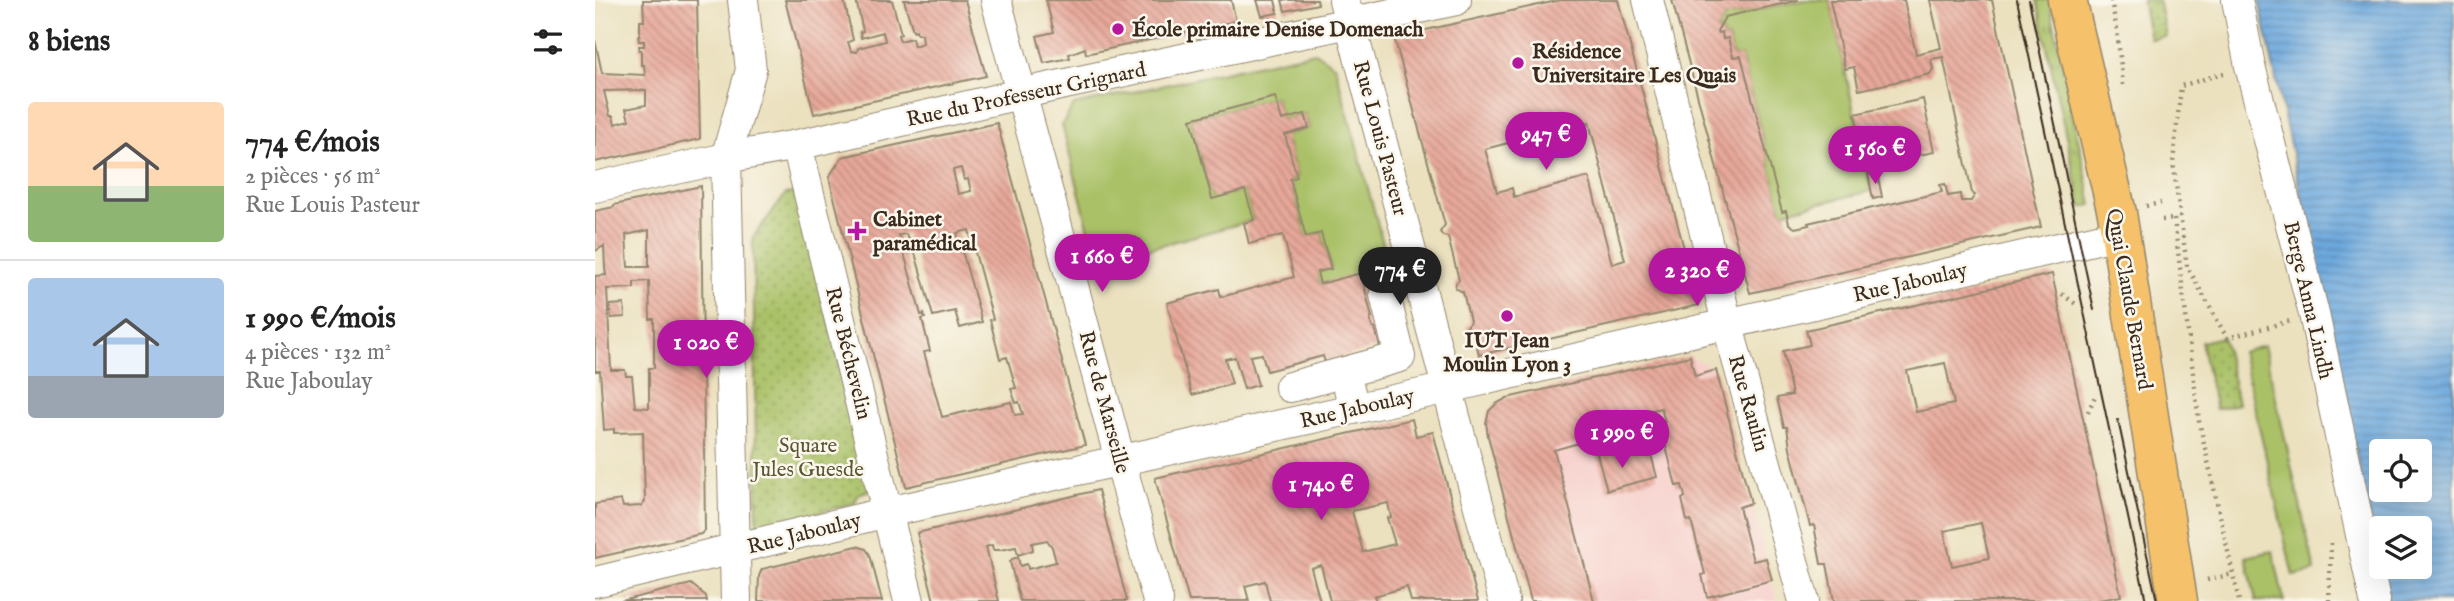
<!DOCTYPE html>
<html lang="fr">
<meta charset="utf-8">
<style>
:root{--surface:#fff;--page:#f6f6f6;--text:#222;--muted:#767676;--line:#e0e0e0;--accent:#b5179e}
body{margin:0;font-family:"IM FELL English",serif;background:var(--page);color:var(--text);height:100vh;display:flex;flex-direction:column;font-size:26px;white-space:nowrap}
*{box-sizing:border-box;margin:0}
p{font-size:23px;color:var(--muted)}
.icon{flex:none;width:38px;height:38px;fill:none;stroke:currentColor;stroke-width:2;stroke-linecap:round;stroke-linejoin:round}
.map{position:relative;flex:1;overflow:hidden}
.sheet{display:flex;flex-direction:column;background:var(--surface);width:595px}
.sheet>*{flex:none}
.buttons{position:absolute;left:1774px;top:439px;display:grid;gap:14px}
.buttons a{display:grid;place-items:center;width:63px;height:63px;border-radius:7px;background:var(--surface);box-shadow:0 7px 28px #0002;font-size:35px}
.price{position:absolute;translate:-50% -60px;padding:0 16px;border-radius:24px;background:var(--accent);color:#fff;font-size:23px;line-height:46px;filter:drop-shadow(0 2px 4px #0008)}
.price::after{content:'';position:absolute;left:50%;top:42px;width:21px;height:16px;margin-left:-10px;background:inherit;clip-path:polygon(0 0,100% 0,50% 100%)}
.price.selected{background:#222;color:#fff}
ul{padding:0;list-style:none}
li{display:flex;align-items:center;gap:21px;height:175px;padding:0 28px}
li+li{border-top:2px solid var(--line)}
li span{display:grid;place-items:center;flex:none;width:196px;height:140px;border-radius:7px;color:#555}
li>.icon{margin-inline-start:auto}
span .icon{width:84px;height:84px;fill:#fffc;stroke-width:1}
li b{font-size:30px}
h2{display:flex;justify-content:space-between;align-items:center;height:84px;padding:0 28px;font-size:30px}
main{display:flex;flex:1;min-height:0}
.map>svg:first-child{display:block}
.built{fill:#f7d0cc}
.grass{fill:url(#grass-tufts);stroke:#727642;stroke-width:2}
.park{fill:url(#park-dots);stroke:#727642;stroke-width:2}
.garden{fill:#aac167;stroke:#727642;stroke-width:2}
.water{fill:url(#water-rules);stroke:#54697e;stroke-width:2;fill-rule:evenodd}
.building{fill:url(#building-back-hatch);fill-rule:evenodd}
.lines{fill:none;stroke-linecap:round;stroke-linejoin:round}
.minor-casing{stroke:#93866e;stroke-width:32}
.major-casing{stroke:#93866e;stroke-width:41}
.path{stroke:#93866e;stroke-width:4.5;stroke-dasharray:2 5;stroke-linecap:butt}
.minor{stroke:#fff;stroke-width:30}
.major{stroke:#f5c16b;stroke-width:38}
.tram{stroke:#3b2a1e;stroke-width:2}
.poi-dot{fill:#b5179e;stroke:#fbf7ec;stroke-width:2.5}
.labels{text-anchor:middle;stroke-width:5;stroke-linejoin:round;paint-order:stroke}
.poi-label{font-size:21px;font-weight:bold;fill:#3b2a1e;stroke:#fbf7ec;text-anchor:start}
.street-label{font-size:21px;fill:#3b2a1e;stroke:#fbf7ec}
.park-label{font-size:21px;fill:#5c5734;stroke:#fbf7ec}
</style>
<main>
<section class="sheet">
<h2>8 biens<svg class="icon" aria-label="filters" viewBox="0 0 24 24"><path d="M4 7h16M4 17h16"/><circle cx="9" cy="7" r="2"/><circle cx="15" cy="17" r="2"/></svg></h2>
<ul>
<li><span style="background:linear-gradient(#ffd9b3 60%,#8fb573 0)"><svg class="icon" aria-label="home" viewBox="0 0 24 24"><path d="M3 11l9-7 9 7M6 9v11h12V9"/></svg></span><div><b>774 €/mois</b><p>2 pièces · 56 m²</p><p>Rue Louis Pasteur</p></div></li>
<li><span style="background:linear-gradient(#a9c7e8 70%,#9aa5b1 0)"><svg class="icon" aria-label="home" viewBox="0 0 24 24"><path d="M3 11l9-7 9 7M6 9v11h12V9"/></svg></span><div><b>1 990 €/mois</b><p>4 pièces · 132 m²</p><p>Rue Jaboulay</p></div></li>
</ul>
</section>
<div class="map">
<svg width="1859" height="601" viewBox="0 0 1859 601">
<defs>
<pattern id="grass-tufts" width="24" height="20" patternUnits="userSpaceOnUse" patternTransform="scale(1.75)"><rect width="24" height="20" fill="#aac167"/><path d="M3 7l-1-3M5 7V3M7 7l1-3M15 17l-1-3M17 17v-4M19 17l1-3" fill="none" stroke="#8c9d54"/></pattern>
<pattern id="park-dots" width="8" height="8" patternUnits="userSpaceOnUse" patternTransform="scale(1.75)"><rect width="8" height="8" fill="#aac167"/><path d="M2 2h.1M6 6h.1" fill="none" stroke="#8c9d54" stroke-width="1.8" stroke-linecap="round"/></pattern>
<pattern id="water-rules" width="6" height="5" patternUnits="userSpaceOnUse" patternTransform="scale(1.75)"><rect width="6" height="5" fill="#6ca8dd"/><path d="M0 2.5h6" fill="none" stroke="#5a89b3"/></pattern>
<pattern id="building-back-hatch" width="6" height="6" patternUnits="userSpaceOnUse" patternTransform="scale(1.75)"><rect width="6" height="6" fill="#e7a89a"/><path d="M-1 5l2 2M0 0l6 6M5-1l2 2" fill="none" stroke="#bc897d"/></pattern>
</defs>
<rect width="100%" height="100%" fill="#fbf7ec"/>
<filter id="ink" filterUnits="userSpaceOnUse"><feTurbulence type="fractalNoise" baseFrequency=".0143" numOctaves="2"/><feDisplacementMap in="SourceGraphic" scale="14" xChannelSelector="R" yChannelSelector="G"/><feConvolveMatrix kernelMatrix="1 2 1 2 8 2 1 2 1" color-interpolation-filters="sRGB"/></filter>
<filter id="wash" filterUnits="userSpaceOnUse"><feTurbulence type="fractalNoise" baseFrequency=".00686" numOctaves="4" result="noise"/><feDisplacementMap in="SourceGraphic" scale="28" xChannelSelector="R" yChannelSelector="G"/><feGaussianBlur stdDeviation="1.57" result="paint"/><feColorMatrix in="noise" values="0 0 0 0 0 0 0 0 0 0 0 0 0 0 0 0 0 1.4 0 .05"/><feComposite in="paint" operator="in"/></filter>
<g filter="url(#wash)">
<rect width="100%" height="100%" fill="#ebe1bf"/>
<path class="built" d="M1095,356l26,14 61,231h-246l-45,-172v-10l3,-8 7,-7 11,-6z"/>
<path class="grass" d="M1442,0h12l43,205 -11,2z"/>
<path class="park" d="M1547,0h16l8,36 -16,3z
M204,192l70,298 -11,4 -3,9 -98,25 -4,-291 33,-43z
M1628,337l15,67 -22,5 -15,-67z"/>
<path class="garden" d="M1209,0h26l41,191 -89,21 -41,-156 -8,1 -5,-19 -5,1 -1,-7 -4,1 -1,-2 8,-14z
M720,52l20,14 53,196 -16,5v5l-52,12 -3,-12 14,-4 -10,-35 -15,4 -16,-58 7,-2 -12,-42 24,-7 -4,-14 -23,6 -7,-23 -84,22 21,79 33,-8 9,30 -104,28h-7l-4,-15 -40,10 -3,-9h-6l-28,-109 12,-20z
M1669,346l51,225 -22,5 -51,-224z
M1678,551l11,50h-28l-10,-44z"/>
<path class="water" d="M1664,0h195v601h-66zM1787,452h38v38h-38zM1787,528h38v39h-38z"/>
<g id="blocks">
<path class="building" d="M48,0h54l3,139 -105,23v-122l7,33 43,2 -1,-10h-3v-15h-2v-4h5v-5h-5l-1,-5h2v-15h4zM51,90v15l-20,4 3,11 -14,4 -2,-8h-3l-6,-25z
M190,0h59l9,40 -5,2 3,9 6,1 1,-4 27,-7 -2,-9 -22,6 -1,-6 3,-1 -7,-31h36l9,34 -3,1 2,6 12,-3 2,8 9,-3 -1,-9 -5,-1 -1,-3 -3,1 -9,-31h61l21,76 -172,38z
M451,0h69l7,3 14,-3h95l5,21 -150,33 -1,-6 -16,6 1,4 -26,5 -7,-27 17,-4z
M662,0h18l3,13 -16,3z
M687,0h35l1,4 -33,7z
M966,0h57l81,305 -220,50 -5,-22 -8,-4 4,-8 -7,-29 -8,-4 1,-5 3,-3 -11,-43 -5,-1 -3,-4 5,-7 -51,-188zM994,122l36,138 -13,4 -23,-87 -75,20 -2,-9 -15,4 -12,-43z
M1077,0h127l-74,17 -8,14 1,2 4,-1 1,7 5,-1 5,19 8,-1 41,156 4,-1 3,13 6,4 14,-3 -1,-2 134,-31 -2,-7 5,-1 3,12 12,-2 1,7h10l4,-6 -3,-2 -29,-136 -12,2 2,10 -3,5 -71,16 -5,-23 -9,2 -15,-69h74l12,54 25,-6 -11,-48h62l49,227 -291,66z
M680,97l7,23 23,-6 4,14 -24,7 12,42 -7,2 16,58 15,-4 10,36 -14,3 3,12 41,-11 11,45 -2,1 3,9h2l5,19 -55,15 -2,-6 -56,15 -5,-17 -12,2 8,29 -14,4 -9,-32 -10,2 7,25 -40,11 -25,-92 52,-14 2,8 73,-20 -11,-42 -34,9 -5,-21 10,-3 -9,-30 -33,9 -21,-80z
M1328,99l11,53 -68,14 -11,-52z
M402,123l88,322 -179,42 -77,-310 13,-20zM366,168l3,12 4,-1 3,12 -13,3 -5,-24zM374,230l24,89 -3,1 10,39 7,-2 9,31 -5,1 5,14 3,-1 4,12 -8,1 -4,-13 -69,15 -18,-65 6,-1 -8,-32 3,-1 -1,-4 -3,1 -22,-80 7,-1 2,6 3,-1 22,77 22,-5 5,17 22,-6 -25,-89z
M1282,172l5,25 -9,2 -5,-25z
M106,186l4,344 -4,4 -106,24v-54l26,-4 2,7 19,-1 3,-5 -2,-69 -29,1v-4l-10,1 -4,-59h-5v-95l11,-1 -1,-7 -1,-22 -9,5v-40l19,-4v-2zM54,230v37h-21l-2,-32zM54,281l1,38h4v49h-5v40l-14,-1 -3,-31h-6l-1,-6h-14l-4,-81 27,-1v-6z
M1457,274l69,322 -27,5h-260l-7,-37h-6l-7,-39 -4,1 -20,-78 -3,-21h-3l-7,-29 15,-3 -9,-44 27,-6 -4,-15zM1350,363l9,41 -38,8 -9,-41zM1386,523l8,35 -37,8 -8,-35z
M29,304l1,13 -14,1 -1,-13z
M1095,356l5,20 21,-6 35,133 -12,4 14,54 13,-3 6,22 -65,17 -5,-22 3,-1 -14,-54 -4,1 -5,-22 3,-2 -3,-12 -6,1 -16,-63 5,-1 -4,-14 -21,5 17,64 -50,13 -14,-51 -39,11 40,151h-63l-43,-165 -2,-13 3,-12 7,-7 11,-6z
M817,419l4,17 17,-4 45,169h-67l-4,-14 -33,9 2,5h-46l-9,-36 -10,3 9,33h-50l-5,-20 -20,5 4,15h-60l-34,-123zM793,503l3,14 -4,1 8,26 -32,8 -11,-41z
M503,490l29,111h-107l-10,-39 2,-3 6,-2 2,9 7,-2 1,5 28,-7 -4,-15 -5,-7 -15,3 1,7 -15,5 -2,-8 -16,3h-7l-1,-5 -6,2 13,54h-65l-17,-68z
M262,546l9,3 4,6 12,46h-124l1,-25 3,-7z
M96,584l15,12 1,5h-86z"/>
</g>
</g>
<g filter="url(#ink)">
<use href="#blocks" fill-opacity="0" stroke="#93866e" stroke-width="2"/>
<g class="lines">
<defs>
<path id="minor" d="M401,0l162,601
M749,0l160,601
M1053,0l79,323 77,278
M1642,0l13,66 64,248 61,287
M202,145l112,456
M0,187l131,-29 71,-13 236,-54 423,-91
M695,387l55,-15
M759,409l-9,-37 55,-15 -15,-62
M0,582l293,-70 560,-124 671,-154
M141,601l-10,-443 25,-88 -8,-70"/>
<path id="major" d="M1472,0l50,213 61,388"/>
</defs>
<use href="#minor" class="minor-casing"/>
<use href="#major" class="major-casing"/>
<path class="path" d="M1516,0l6,30 6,55
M1629,73l-43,13 -8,76 14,104 40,72 63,-17
M1551,206l15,-3
M1579,219l25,202 40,180
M1567,220l14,-1
M1467,294l15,11
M1493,412l8,-18
M1612,580l26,-6
M1734,601l2,-59"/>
<use href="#minor" class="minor"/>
<use href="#major" class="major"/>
<path class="tram" d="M1422,0l129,601
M1434,0l65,310
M1523,420l39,181"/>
</g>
</g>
<g class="poi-dot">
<circle cx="523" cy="29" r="7"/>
<circle cx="923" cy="63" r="7"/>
<path d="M258.5 220.5h7v7h7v7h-7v7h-7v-7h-7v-7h7z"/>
<circle cx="912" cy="316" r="7"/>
</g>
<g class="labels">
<g class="poi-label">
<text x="537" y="36">École primaire Denise Domenach</text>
<text x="937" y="58">Résidence<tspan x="937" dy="24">Universitaire Les Quais</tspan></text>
<text x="278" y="226">Cabinet<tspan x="278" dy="24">paramédical</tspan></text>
<text x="912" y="347" text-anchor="middle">IUT Jean<tspan x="912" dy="24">Moulin Lyon 3</tspan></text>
</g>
<g class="street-label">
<text transform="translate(431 94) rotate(-12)" y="7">Rue du Professeur Grignard</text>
<text transform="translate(786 138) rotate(75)" y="7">Rue Louis Pasteur</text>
<text transform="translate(1315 282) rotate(-13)" y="7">Rue Jaboulay</text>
<text transform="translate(1535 299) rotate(80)" y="7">Quai Claude Bernard</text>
<text transform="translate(1714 300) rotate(77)" y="7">Berge Anna Lindh</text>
<text transform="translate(254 353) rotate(76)" y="7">Rue Béchevelin</text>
<text transform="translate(510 402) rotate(75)" y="7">Rue de Marseille</text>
<text transform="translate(1154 403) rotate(74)" y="7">Rue Raulin</text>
<text transform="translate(762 408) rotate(-13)" y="7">Rue Jaboulay</text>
<text transform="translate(209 533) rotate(-14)" y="7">Rue Jaboulay</text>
</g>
<g class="park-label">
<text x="213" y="452">Square<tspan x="213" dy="24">Jules Guesde</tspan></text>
</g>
</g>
</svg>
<div class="buttons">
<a><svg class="icon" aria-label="locate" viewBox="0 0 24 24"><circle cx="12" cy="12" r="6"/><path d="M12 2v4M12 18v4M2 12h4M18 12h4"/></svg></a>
<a><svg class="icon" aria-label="layers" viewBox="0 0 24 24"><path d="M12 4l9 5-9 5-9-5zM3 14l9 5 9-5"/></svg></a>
</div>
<b class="price" style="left:951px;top:172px">947 €</b>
<b class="price" style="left:1280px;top:186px">1 560 €</b>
<b class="price" style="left:507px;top:294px">1 660 €</b>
<b class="price selected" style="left:805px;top:307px">774 €</b>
<b class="price" style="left:1102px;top:308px">2 320 €</b>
<b class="price" style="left:111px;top:380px">1 020 €</b>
<b class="price" style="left:1027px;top:470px">1 990 €</b>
<b class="price" style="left:726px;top:522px">1 740 €</b>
</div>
</main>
